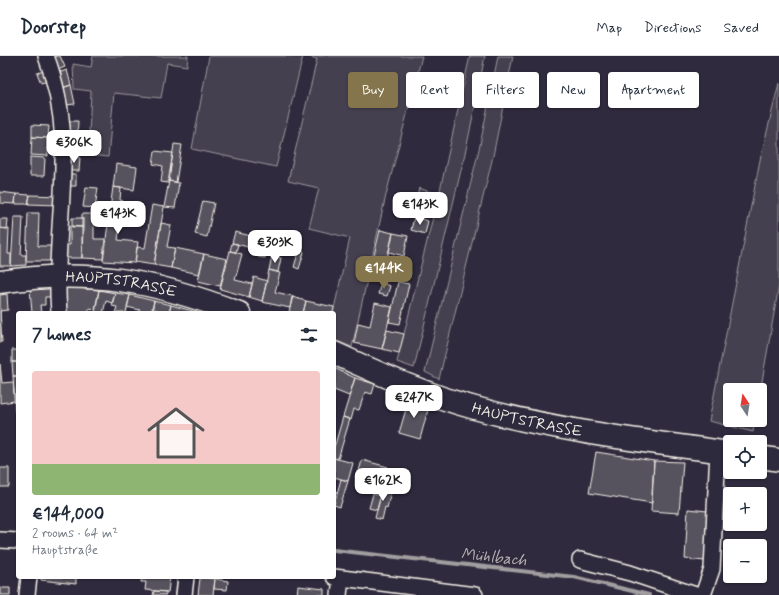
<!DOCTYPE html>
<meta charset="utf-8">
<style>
:root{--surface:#fff;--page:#f2f2f3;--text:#1f2937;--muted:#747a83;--line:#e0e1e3;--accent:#84754c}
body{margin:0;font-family:Mynerve,sans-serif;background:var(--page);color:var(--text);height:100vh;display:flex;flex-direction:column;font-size:15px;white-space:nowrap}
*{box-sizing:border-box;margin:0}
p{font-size:13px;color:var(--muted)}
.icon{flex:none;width:22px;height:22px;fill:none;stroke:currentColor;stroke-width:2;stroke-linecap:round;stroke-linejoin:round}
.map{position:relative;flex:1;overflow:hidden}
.details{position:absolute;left:16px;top:255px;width:320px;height:268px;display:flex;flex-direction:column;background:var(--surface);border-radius:4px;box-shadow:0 1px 3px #0004}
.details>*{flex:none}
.hud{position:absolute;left:348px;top:16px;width:371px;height:36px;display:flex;gap:8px}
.needle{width:26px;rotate:348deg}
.fabs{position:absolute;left:723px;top:327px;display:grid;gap:8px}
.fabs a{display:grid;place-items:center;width:44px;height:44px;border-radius:4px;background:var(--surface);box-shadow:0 1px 3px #0004;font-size:20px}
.price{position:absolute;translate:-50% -34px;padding:0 9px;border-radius:8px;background:#fff;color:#222;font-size:13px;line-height:26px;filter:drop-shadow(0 1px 2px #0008)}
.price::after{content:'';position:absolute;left:50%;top:24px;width:12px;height:9px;margin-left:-6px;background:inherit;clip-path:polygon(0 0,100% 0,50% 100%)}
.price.active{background:var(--accent);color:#fff}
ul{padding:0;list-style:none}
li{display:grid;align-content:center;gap:8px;height:212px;padding:0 16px}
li+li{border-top:1px solid var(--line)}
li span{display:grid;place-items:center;height:124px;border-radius:4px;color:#555}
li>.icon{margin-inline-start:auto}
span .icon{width:72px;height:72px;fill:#fffc;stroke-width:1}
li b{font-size:17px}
h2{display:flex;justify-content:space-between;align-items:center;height:48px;padding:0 16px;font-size:17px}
.chip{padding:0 14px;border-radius:4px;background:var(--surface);box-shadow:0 1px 3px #0004;font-size:14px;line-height:36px}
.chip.active{background:var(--accent);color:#fff}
header{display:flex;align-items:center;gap:24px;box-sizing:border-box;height:56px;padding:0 20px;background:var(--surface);border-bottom:1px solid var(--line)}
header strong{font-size:19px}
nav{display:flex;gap:22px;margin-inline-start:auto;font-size:14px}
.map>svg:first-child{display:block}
.green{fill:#454050;stroke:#9c989c}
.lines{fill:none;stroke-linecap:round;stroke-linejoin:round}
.stream{stroke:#a19ea0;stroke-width:4}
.building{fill:#56525f;stroke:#f4f1e8}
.street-casing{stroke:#f4f1e8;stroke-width:18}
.secondary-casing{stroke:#f4f1e8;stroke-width:25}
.street{stroke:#2f2a3d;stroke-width:15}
.secondary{stroke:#2f2a3d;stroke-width:22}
.labels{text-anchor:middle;stroke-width:3;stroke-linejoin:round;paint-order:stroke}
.street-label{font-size:15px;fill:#f4f1e8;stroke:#2f2a3d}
.water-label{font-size:16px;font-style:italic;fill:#b6b2b2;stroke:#2f2a3d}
</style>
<header>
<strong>Doorstep</strong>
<nav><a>Map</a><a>Directions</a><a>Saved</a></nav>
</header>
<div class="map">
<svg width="779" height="539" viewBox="0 0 779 539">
<rect width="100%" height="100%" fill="#2f2a3d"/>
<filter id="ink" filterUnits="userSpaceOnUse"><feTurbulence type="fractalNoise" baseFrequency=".025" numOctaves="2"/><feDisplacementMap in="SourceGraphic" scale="8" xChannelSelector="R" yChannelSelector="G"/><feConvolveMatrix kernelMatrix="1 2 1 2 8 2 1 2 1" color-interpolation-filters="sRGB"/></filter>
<g filter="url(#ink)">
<path class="green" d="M93,0h95l-1,10 -20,-3 -6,35 -47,-5 -6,64 -20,-2 3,-64 -17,-2 -1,-25 18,3z
M209,0h94l-27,111 -84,-18z
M307,0h115l-36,139 -34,152 -18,-7 -1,-27 17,-75 -41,-10 10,-40 -31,-7 29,-122z
M470,0h15l-18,89 -53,223 -17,-6 37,-149 -19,-8 4,-17 20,7z
M498,0h15l-20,100 -54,223 -14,-7 55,-227z
M779,27v202l-19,108v-3h-30v30h25l-2,12 -44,-11 51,-261z"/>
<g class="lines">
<path class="stream" d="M334,494l240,27 75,18"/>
</g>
<path class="building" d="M51,0h9l5,11 -8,3z
M67,14l4,15 -9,3 -4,-15z
M44,15l4,10 -7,2 -4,-10z
M71,29l4,19 -9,1 -4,-17z
M68,65h10l-1,19h-10z
M32,69l17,1 -1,12 -16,-1z
M32,81l16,1v18l-17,-1z
M174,88l8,1 -6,37 -7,-1z
M155,95l18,2 -5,30 -7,-1 2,-16 -10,-2z
M30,101l15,1 -1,18h-14z
M69,101h11l-1,14h-10z
M116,108l21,3 -3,23 -21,-3z
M68,118h8v12h-9z
M169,125l10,2 -4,25 -11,-1z
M86,131l12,1 -3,20 -12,-1z
M113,131l8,1 -1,12 3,1 -5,39 20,2 -3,21 -32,-2z
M0,136l16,2 -1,10 -15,-1z
M16,138l14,1 -2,9h-13z
M419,138l7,2 -3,11 -7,-2z
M30,139l30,1 -2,9 -30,-1z
M203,145l11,2 -7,34 -12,-3z
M152,149l12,2 -10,58 -19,-3 2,-15 8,1z
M28,157h11l-1,33h16l-2,15h-26z
M82,158h12v25h11l-2,20 -21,-1z
M14,161h9l-2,38h5v10l-15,1z
M414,161l14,4 -3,13 -14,-4z
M72,162h11v9h-11z
M0,163h8l-1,10 -7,-1z
M161,167l10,2 -4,22 8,1 -4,20 -17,-3z
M70,170l13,1 -1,31h-18v-14l6,1z
M0,172l9,1 -1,25h3v12h-11z
M380,174l13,3 -11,47 -13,-3z
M235,176l28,7 -3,11 -28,-7z
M393,177l15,3 -4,20 -15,-4z
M263,183l13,3 -3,8 -6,-1 -2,9 -7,-1z
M232,187l6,1 -2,8 -6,-1z
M175,192l29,6 -5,20 -28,-6z
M299,194l5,2 -5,17 -5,-2z
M230,195l12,3 -7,26 17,4 -3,13 -29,-8z
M204,198l23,5 -7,27 -22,-5z
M272,200l9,2 -3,14 -9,-2z
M269,214l11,3 -5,19 18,4 -3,12 -28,-6z
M254,221l13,4 -5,20 -13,-4z
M398,226l11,2 -9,40 -11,-2z
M381,227l9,3 -3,10 -9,-2z
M51,230l1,11h-7v8h-5l1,8h-9l-2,-25z
M64,231l35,3 -4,19 -6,-1 -1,5h-23z
M99,234l16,3 -3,10 -6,-2 -3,12h-8z
M115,237l15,2 -4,18h-11l2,-6 -5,-1z
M7,238l1,16 -8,1 2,31h-2v-47z
M130,239l24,6 -2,12h-12v-3l-13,-3z
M292,241l14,4 -3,12h-14z
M154,245l17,4 -2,8h-12l1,-3 -6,-1z
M306,245l28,6 -1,6h-30z
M375,247l17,4 -10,42 -28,-6 4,-20 12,3z
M171,249l25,7v1h-27z
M387,274l17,4 -5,19 -17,-4z
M12,294h6v12h-6z
M12,306h6v14h-5z
M0,308l2,19 11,-1 2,19 -15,2z
M334,312l21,10 -6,18 -15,-6z
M13,320h5v36h-3z
M355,322l20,6 -3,10 -7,-2 -6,18 -5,-1 -3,11 -8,-3z
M409,343l20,7 -9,33 -21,-6z
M343,361l7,2 -12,40 -4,-1v-10z
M596,396l58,9 -2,42 -63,-10z
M334,402l19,5 -5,18 -14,-4z
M362,404l26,7 -4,15 -26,-7z
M654,405l29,1 -4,51 -28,-2z
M0,412h9v19h-9z
M341,423l7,2 -8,26 -6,-2z
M383,430l9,2 -5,20 -2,-1 -3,13 -7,-2z
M373,438l8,2 -4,14 -8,-2z
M688,453l19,2 -2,50 -20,-2z
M41,521h35v7l-35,-4z
M142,521h28l-2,15 -23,-2 1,-8h-5z
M200,522l15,1 -2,16h-15z
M215,523l13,2 -1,9 -13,-1z
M298,530l26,3v6h-27z
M0,532h10v7h-10z
M154,535l12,1v3h-13z"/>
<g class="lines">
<defs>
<path id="street" d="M46,0c34,89 6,167 13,257
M0,484l18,1
M580,504l50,13 66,22
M334,521l141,18
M27,539l2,-18
M184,539l2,-18
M339,539l2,-17
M703,539l9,-26 6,-118"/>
<g id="secondary">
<path id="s1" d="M0,226c90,-14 155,-1 239,31"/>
<path id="s2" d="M334,297c46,21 92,42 141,55 83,23 170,33 255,45"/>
<path d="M760,401l19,3"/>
</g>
</defs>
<use href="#street" class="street-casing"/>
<use href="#secondary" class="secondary-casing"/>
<use href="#street" class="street"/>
<use href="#secondary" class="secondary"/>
</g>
</g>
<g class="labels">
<g class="street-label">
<text dy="5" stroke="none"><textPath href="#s1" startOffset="122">HAUPTSTRASSE</textPath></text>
<text dy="5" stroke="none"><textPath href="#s2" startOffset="205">HAUPTSTRASSE</textPath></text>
</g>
<g class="water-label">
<text transform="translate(494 500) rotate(6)" y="6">Mühlbach</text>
</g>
</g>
</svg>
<div class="fabs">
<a><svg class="needle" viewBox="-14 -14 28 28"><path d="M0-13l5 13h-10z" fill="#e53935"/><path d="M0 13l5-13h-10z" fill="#747a83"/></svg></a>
<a><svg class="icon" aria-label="locate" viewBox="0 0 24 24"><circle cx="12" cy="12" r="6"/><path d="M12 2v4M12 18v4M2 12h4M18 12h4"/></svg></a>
<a>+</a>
<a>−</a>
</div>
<b class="price" style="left:74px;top:108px">€306K</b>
<b class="price" style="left:420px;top:170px">€143K</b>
<b class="price" style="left:118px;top:179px">€143K</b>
<b class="price" style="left:275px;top:208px">€303K</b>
<b class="price active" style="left:384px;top:234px">€144K</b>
<b class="price" style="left:414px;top:363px">€247K</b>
<b class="price" style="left:383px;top:446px">€162K</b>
<div class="hud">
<a class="chip active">Buy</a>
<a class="chip">Rent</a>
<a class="chip">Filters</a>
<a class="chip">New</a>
<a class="chip">Apartment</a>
</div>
<section class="details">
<h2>7 homes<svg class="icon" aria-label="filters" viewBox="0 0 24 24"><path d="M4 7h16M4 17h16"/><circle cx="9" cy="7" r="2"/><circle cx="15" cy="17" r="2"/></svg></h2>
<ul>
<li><span style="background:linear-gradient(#f6c9c9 75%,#8fb573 0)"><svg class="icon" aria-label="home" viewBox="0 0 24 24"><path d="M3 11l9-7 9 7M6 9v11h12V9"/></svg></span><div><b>€144,000</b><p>2 rooms · 64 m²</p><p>Hauptstraße</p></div></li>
</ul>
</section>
</div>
